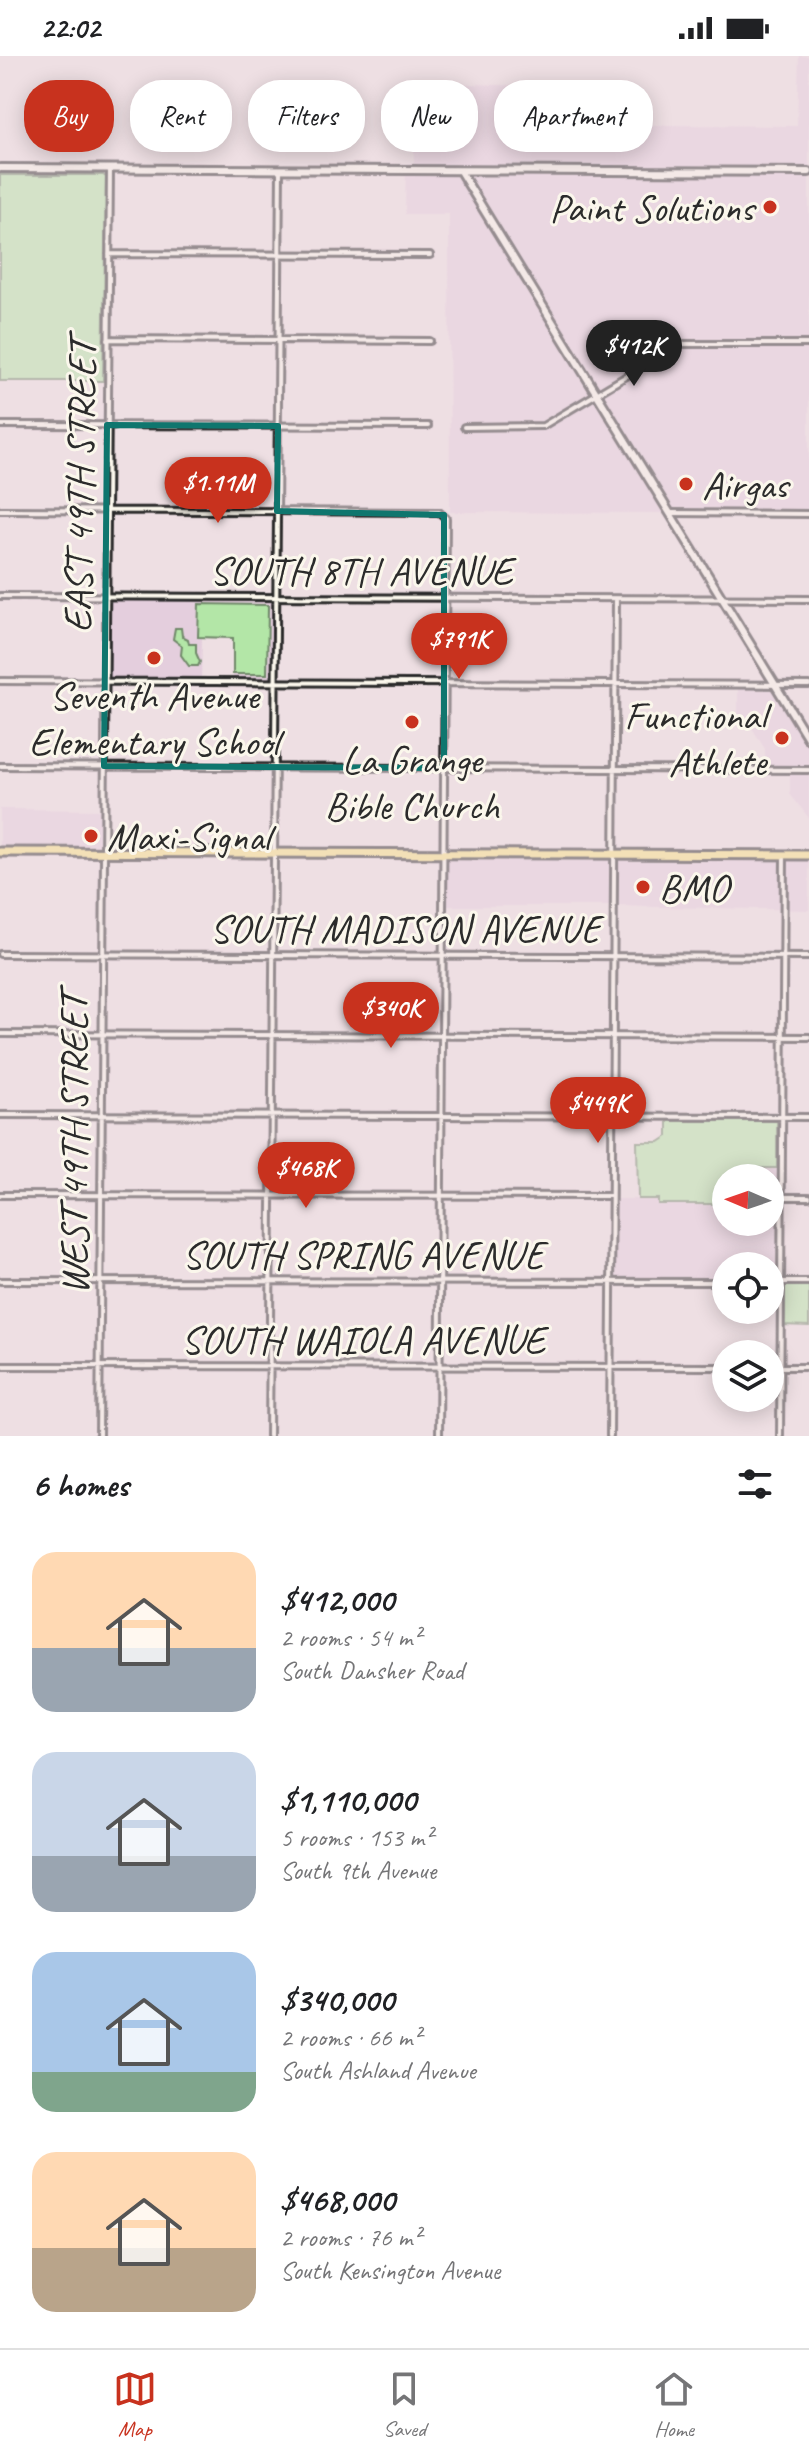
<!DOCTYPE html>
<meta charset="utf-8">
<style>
:root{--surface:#fff;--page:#f6f6f6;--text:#202124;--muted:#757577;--line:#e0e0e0;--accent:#c8321e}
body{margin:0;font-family:Caveat,sans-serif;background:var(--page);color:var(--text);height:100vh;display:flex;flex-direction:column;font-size:30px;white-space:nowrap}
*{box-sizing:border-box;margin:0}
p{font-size:26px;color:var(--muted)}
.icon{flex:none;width:44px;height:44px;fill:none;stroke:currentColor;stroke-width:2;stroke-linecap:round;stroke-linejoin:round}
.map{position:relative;height:1380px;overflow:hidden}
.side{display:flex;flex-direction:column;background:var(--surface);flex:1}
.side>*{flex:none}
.banner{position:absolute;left:24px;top:24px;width:762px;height:72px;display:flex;gap:16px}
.needle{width:52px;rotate:272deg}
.controls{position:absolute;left:712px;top:1108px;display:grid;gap:16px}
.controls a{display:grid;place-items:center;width:72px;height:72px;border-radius:50%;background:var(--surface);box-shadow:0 4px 20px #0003;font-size:40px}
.price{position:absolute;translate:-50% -68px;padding:0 18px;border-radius:28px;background:var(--accent);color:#fff;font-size:26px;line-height:52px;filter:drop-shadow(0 2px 4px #0008)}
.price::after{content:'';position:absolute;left:50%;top:48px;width:24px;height:18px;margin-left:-12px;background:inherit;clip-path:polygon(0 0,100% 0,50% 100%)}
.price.on{background:#222;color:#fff}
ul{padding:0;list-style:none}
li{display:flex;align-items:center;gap:24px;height:200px;padding:0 32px}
li span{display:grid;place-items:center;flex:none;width:224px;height:160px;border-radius:24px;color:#555}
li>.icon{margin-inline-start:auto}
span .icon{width:96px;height:96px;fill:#fffc;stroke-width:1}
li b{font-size:34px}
h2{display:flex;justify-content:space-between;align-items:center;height:96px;padding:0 32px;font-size:34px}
.pill{padding:0 28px;border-radius:32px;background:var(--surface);box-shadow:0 4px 20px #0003;font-size:28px;line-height:72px}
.pill.on{background:var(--accent);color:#fff}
.status{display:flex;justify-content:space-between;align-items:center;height:56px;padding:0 40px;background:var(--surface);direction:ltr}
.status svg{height:22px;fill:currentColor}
.tab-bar{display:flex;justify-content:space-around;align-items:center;height:112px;border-top:2px solid var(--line);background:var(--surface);font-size:22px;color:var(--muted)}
.tab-bar a{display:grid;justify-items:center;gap:4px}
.tab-bar .on{color:var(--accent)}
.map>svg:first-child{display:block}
.built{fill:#e4cedd}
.green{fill:#b3e6a7;stroke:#6f8869;stroke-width:2}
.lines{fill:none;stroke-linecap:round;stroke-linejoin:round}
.street-casing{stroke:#2b2b2b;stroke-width:10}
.secondary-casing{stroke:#2b2b2b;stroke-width:12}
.primary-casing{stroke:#2b2b2b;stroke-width:13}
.street{stroke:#fbf7ec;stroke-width:4}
.secondary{stroke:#fbf7ec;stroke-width:6}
.primary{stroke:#f8e281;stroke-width:7}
.marked{fill:none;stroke:#0f766e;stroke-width:6;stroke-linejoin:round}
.poi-dot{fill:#c8321e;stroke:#fbf7ec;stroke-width:3}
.labels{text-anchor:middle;stroke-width:6;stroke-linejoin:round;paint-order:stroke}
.poi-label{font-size:40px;fill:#2b2b2b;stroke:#fbf7ec;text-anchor:start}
.street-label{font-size:40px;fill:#2b2b2b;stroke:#fbf7ec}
</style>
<div class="status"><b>22:02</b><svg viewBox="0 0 49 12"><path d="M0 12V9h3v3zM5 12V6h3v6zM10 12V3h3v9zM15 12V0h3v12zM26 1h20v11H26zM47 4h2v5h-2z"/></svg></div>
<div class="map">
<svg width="809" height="1380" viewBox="0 0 809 1380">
<rect width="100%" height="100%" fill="#eedfe3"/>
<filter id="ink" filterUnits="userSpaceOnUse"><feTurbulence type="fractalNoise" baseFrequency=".0125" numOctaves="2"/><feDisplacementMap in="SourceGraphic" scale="16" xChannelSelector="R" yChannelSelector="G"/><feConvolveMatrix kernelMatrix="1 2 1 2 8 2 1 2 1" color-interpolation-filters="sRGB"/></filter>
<g filter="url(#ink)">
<path class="built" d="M799,0h10v461h-122l-23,-4 -214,-1 -1,-298h-44l1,-50 8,-1v-81l173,6 42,37 168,1z
M106,541l169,1v83h-42v-44h-31l-1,44 -95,-1z
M738,631h35l36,58v73l-19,-24v-21h-25v-24l-13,-21h-14z
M0,753l102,1v40h-102z
M447,800l362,4v50l-195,-4h-168z
M738,1112h39l-1,110h-6v-12h-44v12h-112l1,-79h43l1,5h67v18h44v-44h-32z"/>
<path class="green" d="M0,119h103l3,2 -3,204h-103z
M199,548l69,1 -1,69h-34v-36l-35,-1z
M175,572h6l1,8 6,3 1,5h7v9l4,9 -2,4h-9l-8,-11 1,-9 -9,-7z
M668,1065h109v47h-39v10h-12v26h-68v-5h-20l-1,-57h22l9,-6z
M782,1227h27v43l-27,-1z"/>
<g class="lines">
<defs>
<path id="street" d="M109,198l321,1
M108,283l322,2
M0,369l428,1
M464,371l79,-1 137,-82h129
M0,454l439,2 7,6 -7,918
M670,457l139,1
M0,540l809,3
M0,625l809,4
M0,710l809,4
M0,898l809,3
M0,978l809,3
M0,1059l809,2
M0,1139l611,1
M781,1141h28
M0,1225l726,1
M770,1226h39
M0,1310l726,1
M770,1311h39
M99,1380l11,-1267
M269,1380l11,-1266
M610,1380l6,-837
M780,1380l4,-581"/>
<path id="secondary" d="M0,112l809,4
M460,115l349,569"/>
<path id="primary" d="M0,796l809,3"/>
</defs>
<use href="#street" class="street-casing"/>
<use href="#secondary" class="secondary-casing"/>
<use href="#primary" class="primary-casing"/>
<use href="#street" class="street"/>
<use href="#secondary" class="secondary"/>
<use href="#primary" class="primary"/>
</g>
</g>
<path d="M0 0H809V1380H0ZM107,369l171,1 -1,85 167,4v253l-340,-2z" fill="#eedfe3" fill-opacity=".55" fill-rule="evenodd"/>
<path class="marked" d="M107,369l171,1 -1,85 167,4v253l-340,-2z"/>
<g class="poi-dot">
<circle cx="770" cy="151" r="8"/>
<circle cx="686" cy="428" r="8"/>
<circle cx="154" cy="602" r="8"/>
<circle cx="412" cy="666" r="8"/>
<circle cx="782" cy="682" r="8"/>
<circle cx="91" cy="780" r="8"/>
<circle cx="643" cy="831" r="8"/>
</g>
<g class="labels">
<g class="poi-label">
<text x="754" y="165" text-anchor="end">Paint Solutions</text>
<text x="702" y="442">Airgas</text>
<text x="154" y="653" text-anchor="middle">Seventh Avenue<tspan x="154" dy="46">Elementary School</tspan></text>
<text x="766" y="673" text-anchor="end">Functional<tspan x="766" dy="46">Athlete</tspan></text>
<text x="412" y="717" text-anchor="middle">La Grange<tspan x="412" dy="46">Bible Church</tspan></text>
<text x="107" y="794">Maxi-Signal</text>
<text x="659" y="845">BMO</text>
</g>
<g class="street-label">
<text transform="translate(79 430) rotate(-89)" y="14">EAST 49TH STREET</text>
<text x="361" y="528">SOUTH 8TH AVENUE</text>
<text x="405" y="886">SOUTH MADISON AVENUE</text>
<text transform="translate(73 1088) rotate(-90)" y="14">WEST 49TH STREET</text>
<text x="363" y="1212">SOUTH SPRING AVENUE</text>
<text x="363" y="1297">SOUTH WAIOLA AVENUE</text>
</g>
</g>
</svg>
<div class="controls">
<a><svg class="needle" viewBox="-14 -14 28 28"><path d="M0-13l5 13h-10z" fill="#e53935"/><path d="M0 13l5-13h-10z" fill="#757577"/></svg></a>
<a><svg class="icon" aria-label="locate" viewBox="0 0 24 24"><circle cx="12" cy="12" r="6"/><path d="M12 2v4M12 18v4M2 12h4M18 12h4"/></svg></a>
<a><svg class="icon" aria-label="layers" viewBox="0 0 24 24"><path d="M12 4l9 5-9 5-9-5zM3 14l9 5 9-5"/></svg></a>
</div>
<b class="price on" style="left:634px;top:332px">$412K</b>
<b class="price" style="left:218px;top:469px">$1.11M</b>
<b class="price" style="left:459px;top:625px">$791K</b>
<b class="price" style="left:391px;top:994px">$340K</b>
<b class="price" style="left:598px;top:1089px">$449K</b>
<b class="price" style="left:306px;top:1154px">$468K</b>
<div class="banner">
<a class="pill on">Buy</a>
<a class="pill">Rent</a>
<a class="pill">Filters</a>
<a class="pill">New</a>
<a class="pill">Apartment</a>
</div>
</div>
<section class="side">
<h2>6 homes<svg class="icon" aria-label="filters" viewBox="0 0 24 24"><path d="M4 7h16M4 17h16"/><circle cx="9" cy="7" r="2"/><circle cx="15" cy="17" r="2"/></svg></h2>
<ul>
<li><span style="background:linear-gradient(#ffd9b3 60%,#9aa5b1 0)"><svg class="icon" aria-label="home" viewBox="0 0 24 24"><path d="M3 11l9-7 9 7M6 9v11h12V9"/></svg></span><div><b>$412,000</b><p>2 rooms · 54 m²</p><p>South Dansher Road</p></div></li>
<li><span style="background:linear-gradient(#c9d6e8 65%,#9aa5b1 0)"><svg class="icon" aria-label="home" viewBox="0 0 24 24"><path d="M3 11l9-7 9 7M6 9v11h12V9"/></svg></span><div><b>$1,110,000</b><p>5 rooms · 153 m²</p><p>South 9th Avenue</p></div></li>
<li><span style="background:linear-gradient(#a9c7e8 75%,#7fa58c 0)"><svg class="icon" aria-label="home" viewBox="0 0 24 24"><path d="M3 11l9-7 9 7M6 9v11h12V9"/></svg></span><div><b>$340,000</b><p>2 rooms · 66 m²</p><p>South Ashland Avenue</p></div></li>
<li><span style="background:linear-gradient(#ffd9b3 60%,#b9a48a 0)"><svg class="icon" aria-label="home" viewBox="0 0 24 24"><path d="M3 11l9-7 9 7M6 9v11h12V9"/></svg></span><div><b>$468,000</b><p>2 rooms · 76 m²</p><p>South Kensington Avenue</p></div></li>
</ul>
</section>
<nav class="tab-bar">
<a class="on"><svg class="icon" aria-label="map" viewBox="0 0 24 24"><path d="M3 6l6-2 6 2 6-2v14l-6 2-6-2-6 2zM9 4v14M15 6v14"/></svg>Map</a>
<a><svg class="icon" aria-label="saved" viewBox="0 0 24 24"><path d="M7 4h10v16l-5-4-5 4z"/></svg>Saved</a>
<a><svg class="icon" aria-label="home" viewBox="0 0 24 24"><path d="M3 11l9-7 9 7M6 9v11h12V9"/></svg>Home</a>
</nav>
